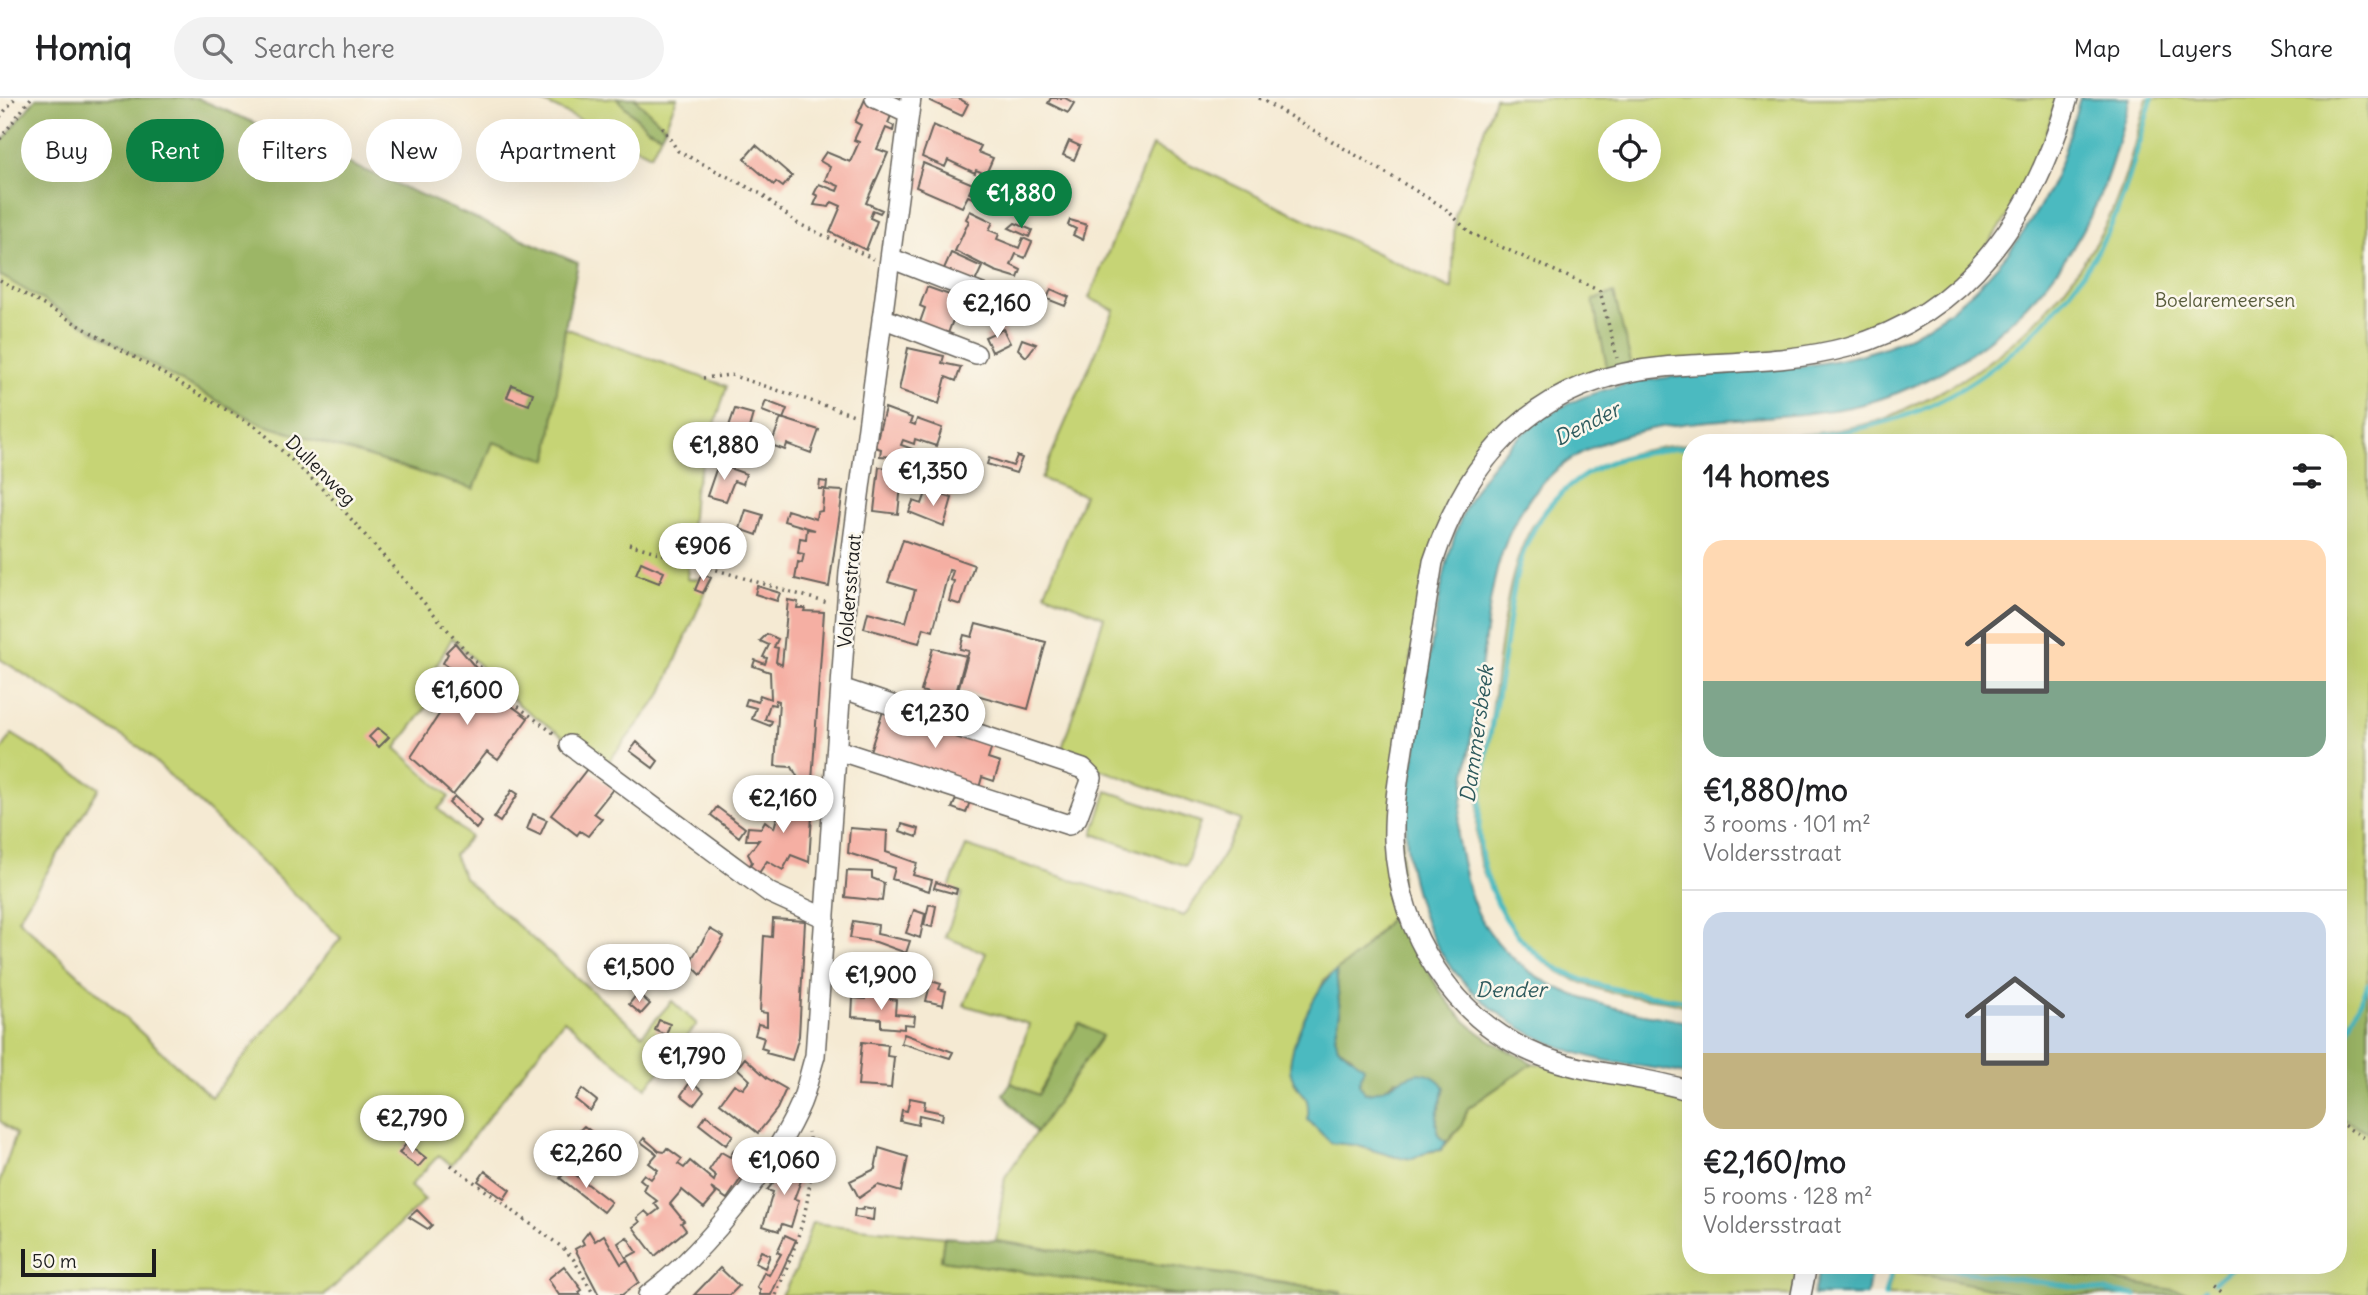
<!DOCTYPE html>
<meta charset="utf-8">
<style>
:root{--surface:#fff;--page:#f2f2f2;--text:#202124;--muted:#757577;--line:#e0e0e0;--accent:#0b8043}
body{margin:0;font-family:Delius,sans-serif;background:var(--page);color:var(--text);height:100vh;display:flex;flex-direction:column;font-size:26px;white-space:nowrap}
*{box-sizing:border-box;margin:0}
p{font-size:23px;color:var(--muted)}
.icon{flex:none;width:38px;height:38px;fill:none;stroke:currentColor;stroke-width:2;stroke-linecap:round;stroke-linejoin:round}
.map{position:relative;flex:1;overflow:hidden}
.drawer{position:absolute;left:1682px;top:336px;width:665px;height:840px;display:flex;flex-direction:column;background:var(--surface);border-radius:28px;box-shadow:0 7px 28px #0002}
.drawer>*{flex:none}
.banner{position:absolute;left:21px;top:21px;width:665px;height:63px;display:flex;gap:14px}
.buttons{position:absolute;left:1598px;top:21px;display:grid;gap:14px}
.buttons a{display:grid;place-items:center;width:63px;height:63px;border-radius:50%;background:var(--surface);box-shadow:0 7px 28px #0002;font-size:35px}
.scale{position:absolute;left:21px;bottom:18px;width:135px;box-sizing:border-box;padding-left:7px;border:4px solid #1c1c1c;border-top:0;font-size:19px;line-height:24px;white-space:nowrap;color:#1c1c1c;-webkit-text-stroke:5px #fbf7ec;paint-order:stroke}
.price{position:absolute;translate:-50% -60px;padding:0 16px;border-radius:24px;background:#fff;color:#222;font-size:23px;line-height:46px;filter:drop-shadow(0 2px 4px #0008)}
.price::after{content:'';position:absolute;left:50%;top:42px;width:21px;height:16px;margin-left:-10px;background:inherit;clip-path:polygon(0 0,100% 0,50% 100%)}
.price.on{background:var(--accent);color:#fff}
ul{padding:0;list-style:none}
li{display:grid;align-content:center;gap:14px;height:371px;padding:0 21px}
li+li{border-top:2px solid var(--line)}
li span{display:grid;place-items:center;height:217px;border-radius:21px;color:#555}
li>.icon{margin-inline-start:auto}
span .icon{width:126px;height:126px;fill:#fffc;stroke-width:1}
li b{font-size:30px}
h2{display:flex;justify-content:space-between;align-items:center;height:84px;padding:0 21px;font-size:30px}
.pill{padding:0 24px;border-radius:32px;background:var(--surface);box-shadow:0 7px 28px #0002;font-size:24px;line-height:63px}
.pill.on{background:var(--accent);color:#fff}
header{display:flex;align-items:center;gap:42px;box-sizing:border-box;height:98px;padding:0 35px;background:var(--surface);border-bottom:2px solid var(--line)}
header strong{font-size:33px}
nav{display:flex;gap:38px;margin-inline-start:auto;font-size:24px}
.search{width:490px;height:63px;background:var(--page);display:flex;align-items:center;gap:18px;box-sizing:border-box;padding:0 24px;border-radius:38px;color:var(--muted);font-size:26px}
.map>svg:first-child{display:block}
.green{fill:#c6d475;stroke:#717848;stroke-width:2;fill-rule:evenodd}
.forest{fill:#9cb666;stroke:#5c6941;stroke-width:2}
.water{fill:#4bbac0;stroke:#346b6e;stroke-width:2}
.lines{fill:none;stroke-linecap:round;stroke-linejoin:round}
.stream{stroke:#4bbac0;stroke-width:5}
.building{fill:#f5afa3}
.minor-casing{stroke:#68645c;stroke-width:22}
.path{stroke:#68645c;stroke-width:3.5;stroke-dasharray:2 5;stroke-linecap:butt}
.minor{stroke:#fff;stroke-width:19}
.labels{text-anchor:middle;stroke-width:5;stroke-linejoin:round;paint-order:stroke}
.park-label{font-size:19px;fill:#585c3b;stroke:#fbf7ec}
.street-label{font-size:19px;fill:#1c1c1c;stroke:#fbf7ec}
.water-label{font-size:21px;font-style:italic;fill:#2f5b5e;stroke:#fbf7ec}
</style>
<header>
<strong>Homiq</strong>
<div class="search"><svg class="icon" aria-label="search" viewBox="0 0 24 24"><circle cx="10" cy="10" r="6"/><path d="M15 15l6 6"/></svg>Search here</div>
<nav><a>Map</a><a>Layers</a><a>Share</a></nav>
</header>
<div class="map">
<svg width="2368" height="1197" viewBox="0 0 2368 1197">
<rect width="100%" height="100%" fill="#fbf7ec"/>
<filter id="ink" filterUnits="userSpaceOnUse"><feTurbulence type="fractalNoise" baseFrequency=".0143" numOctaves="2"/><feDisplacementMap in="SourceGraphic" scale="14" xChannelSelector="R" yChannelSelector="G"/><feConvolveMatrix kernelMatrix="1 2 1 2 8 2 1 2 1" color-interpolation-filters="sRGB"/></filter>
<filter id="wash" filterUnits="userSpaceOnUse"><feTurbulence type="fractalNoise" baseFrequency=".00686" numOctaves="4" result="noise"/><feDisplacementMap in="SourceGraphic" scale="28" xChannelSelector="R" yChannelSelector="G"/><feGaussianBlur stdDeviation="1.57" result="paint"/><feColorMatrix in="noise" values="0 0 0 0 0 0 0 0 0 0 0 0 0 0 0 0 0 1.4 0 .05"/><feComposite in="paint" operator="in"/></filter>
<g filter="url(#wash)">
<rect width="100%" height="100%" fill="#f5ead3"/>
<path class="green" d="M535,0h81l32,31 13,6 -10,20z
M634,0h43l-12,29z
M1495,0h562l-25,84 -74,104 -108,57 -242,29 -114,68 -32,37 -16,30 -35,147 -12,254 -39,45 -36,27 -27,65 -7,24 5,15 13,17 1,19 22,22 24,3 41,12 45,-7 20,-23 7,-19 65,-45 157,35v167h111l-7,30h-453v-4l-345,-50 9,-64 97,-141 -23,-13 -41,72 -27,-12 18,-59 -65,-19 22,-52 -41,-16 17,-44 -13,-5 17,-42 218,70 25,-36 32,-60 -181,-65 44,-138 -59,-24 39,-98 -43,-16 73,-169 -25,-12 63,-152 300,143 3,-74zM1610,33h38v39h-38z
M2147,0h221v1197h-481l8,-30h443v-822h-637c59,-5 116,-6 173,-21 14,-3 27,-11 39,-17 84,-37 150,-99 193,-181 20,-39 29,-84 41,-126z
M0,177l178,105 296,108 19,-46 55,17 17,-131 162,58 -33,105 -7,88h24l-50,116 -56,71 -86,-61 -67,-67 -19,34 13,9 -50,67 53,49 -11,12 32,28 -16,18 10,23 178,157 30,-34 25,23 -51,64 -82,-68 -113,145 -12,-10 -29,31 15,14 -100,95h-325v-114l16,-47 -16,-13v-369l12,-18 87,54 -81,131 193,178 130,-159 -199,-189 -142,-90z
M1690,346v564c-20,-9 -45,-9 -67,-13 -33,-6 -70,-22 -94,-46 -23,-24 -51,-74 -52,-107 -2,-38 8,-79 13,-116 8,-55 14,-162 46,-205 40,-55 89,-72 154,-77z
M1107,693l93,31 -14,44 -93,-32z
M812,1125l132,14 -3,23 238,35h-398l15,-25z"/>
<path class="forest" d="M36,0h161l381,165 -13,65 -17,132 -55,-18 -19,47 -213,-65 -83,-44 -178,-105v-131z
M616,0h18l31,29 -4,8 -13,-6z
M1614,195l18,74 -24,5 -15,-72z
M1399,810c22,50 42,102 91,132 13,9 29,15 43,23l-65,45 -7,19 -15,15c-18,-13 -6,-36 -1,-55l-50,-7 -16,13h-14l-6,-9 -7,-28 -14,-9 -3,-11 5,-23 -4,-42 24,-18z
M2368,887v147l-30,-15v-65z
M1079,925l23,13 -66,97 -33,-39 8,-11 27,12z
M944,1139l52,4 345,51v3h-162l-238,-35z
M1895,1167h124l187,30h-182l-129,-26z"/>
<path class="water" d="M2080,0h50c-11,40 -21,82 -40,119 -44,88 -132,162 -227,187 -117,30 -284,-12 -349,120 -23,45 -26,94 -33,144 -8,56 -16,113 -24,169 6,28 11,62 27,87 47,73 128,85 206,98v53c-30,-8 -61,-9 -91,-16 -56,-13 -108,-43 -144,-87 -33,-39 -50,-102 -49,-153 1,-30 9,-62 14,-92 10,-67 19,-168 49,-227 14,-27 36,-52 59,-71 56,-46 130,-52 199,-57 49,-3 99,-6 146,-21 75,-23 138,-89 174,-158 16,-29 23,-63 33,-95z
M1336,873l4,42 -5,23 3,11 26,20 -5,17 6,9c31,0 50,-40 80,-6 -5,19 -17,42 1,55l-5,8 -12,1 -16,8 -17,-2 -41,-12 -24,-2 -23,-23c0,-7 1,-16 -2,-22 -6,-9 -15,-17 -16,-29 0,-26 26,-83 46,-98z
M1820,1167h52l-5,30h-54z"/>
<g class="lines">
<path class="stream" d="M1742,345c59,-5 123,-10 178,-33 78,-34 147,-100 187,-176 21,-42 31,-91 45,-136
M1690,349c-54,5 -94,11 -134,52 -14,14 -26,36 -33,54 -13,38 -15,81 -22,120 -8,50 -22,108 -22,158 1,40 18,82 45,111 43,47 108,50 166,59
M2338,953l30,-66
M1915,1167l220,30
M2214,1184l21,-17
M1885,1197l8,-30
M2201,1197l4,-6"/>
</g>
<g id="blocks">
<path class="building" d="M931,0h27l10,6 -6,12 -32,-15z
M1051,0h14l9,5 -6,10 -20,-10z
M865,1l28,12 -5,12 6,3 -1,5 -7,-3 -9,21 11,4 -22,50 16,7 -2,3 -7,-3 -3,8 7,3 -11,29 -36,-18 11,-26 -9,-4 -3,5 -15,-2 4,-9 -4,-2 5,-10 18,7 2,-5 -14,-6 5,-13 -10,-6 6,-9 24,10 9,-20 -5,-2 7,-15 -6,-3z
M933,27l48,21 -3,6 15,6 -7,16 -10,-4 -1,3 -27,-13 -3,7 -23,-10z
M1069,43l11,5 -6,14 -11,-5z
M756,47l36,31 -9,11 -7,-5 -2,3 -30,-26z
M923,65l50,21 -4,9 11,4 -2,3 -10,-4 -6,11 -46,-20z
M970,113l23,11 -4,8 10,4 -2,5 22,9 4,-10 9,4 -7,16 -9,-4 -5,11 10,5 -3,8 -23,-7 -40,-20 14,-30 -3,-2z
M1070,122l17,5 -4,15 -10,-5 3,-6 -8,-4z
M1015,125l17,7 -3,7 -20,-9z
M951,155l31,14 -9,19 -31,-13z
M927,189l34,12 -14,37 -28,-11 6,-17 -5,-2z
M1051,191l18,8 -4,9 -18,-7z
M989,194l25,9 -3,8 -25,-9z
M1003,231l7,14 -18,9 -7,-15z
M1022,241l14,5 -10,13 -8,-8z
M908,250l36,8 -2,7 19,4 -5,14 -10,-4 -7,27 -40,-14z
M512,287l21,8 -4,12 -22,-8z
M766,303l21,8 -4,10 -21,-8z
M885,310l27,10 -2,5 5,2 2,-6 25,9 -6,18 -21,-7 -1,5 -11,-4 -2,5 34,12 -1,5 15,5 -5,14 -26,-8 -1,4 -15,-1 -4,38 -24,-3 5,-44 23,2v-12l-8,-3v3l-14,-1 1,-7 -6,-2z
M735,311l18,5 -14,49 -13,-3 9,-25 -8,-3z
M781,320l38,12 -8,23 -24,-9 -2,6 -14,-5z
M1017,358l5,2 -6,15 -29,-9 2,-6 24,8z
M718,366l28,10 -3,10 -9,-3 -8,20 -19,-5z
M820,383l7,1 -1,8 17,1 -14,96 -34,-8 3,-17 4,1 2,-9 -6,-1 2,-15 6,1 1,-10 8,1 -31,-9 3,-11 29,9 1,-7 5,-1 2,-22h-5z
M927,392l25,8 -8,28 -35,-14 4,-11 9,3z
M746,412l17,5 -6,20 -17,-6z
M903,442l71,25 -13,40 -12,-4 5,-20 -4,-1 3,-9 -4,-1 -16,61 -9,-3 -5,15 -55,-15 4,-16 38,10 9,-32 -27,-8z
M641,464l23,10 -5,11 -23,-9z
M702,475l9,5 -8,15 -8,-3z
M757,488l23,7 -3,8 -22,-7z
M788,502l10,2 -1,6h8l-1,3 20,1 -12,169 -13,-1 -7,-13 -17,-1 4,-65 -3,-1 -1,5 -5,-1 -5,15 7,2 -2,5 -18,-7 4,-11 -11,-3 2,-6 11,3 2,-7 11,4 -1,-27 -17,-6 2,-6 10,4 2,-6 -4,-1 6,-12 -9,-4 7,-7 11,5 -4,8 4,1 -2,14 6,3z
M976,526l70,18 -18,67 -70,-19 11,-39 -9,-2 4,-14 8,2z
M455,545l46,55 27,20 -30,42 -11,-8 -34,43 -42,-38 52,-79 -20,-15 5,-9 -2,-2z
M933,550l33,8 -12,44 -33,-9z
M884,610l109,36 -5,15 12,4 -6,18 -12,-4 -4,15 -108,-41z
M378,630l11,9 -10,10 -10,-10z
M637,644l21,19 -5,7 -23,-17z
M587,671l26,20 -19,24 8,6 -14,17 -8,-5 -3,4 -26,-20z
M512,692l6,4 -18,28 -6,-4z
M788,694l21,1 -1,7h5l-4,62 -18,-7 -8,15 -16,-9 -10,15 -10,-6 5,-8 -4,-8 11,-14h-13l2,-13 13,1 4,-7 9,7 6,-21h7z
M455,699l27,25 -6,7 -27,-26z
M957,699l13,4 -4,12 -14,-5z
M717,709l28,21 -6,9 -28,-22z
M533,716l14,6 -7,15 -13,-6z
M902,726l17,5 -2,8 -17,-6z
M850,730l37,3 -1,21 31,11 -4,12 19,5 -3,11 -37,-12 3,-11 -47,-15z
M847,773l25,1v6l12,5 -2,18 -37,-4z
M936,784l21,7 -1,5 -22,-6z
M929,806l7,2 -4,21 -8,-2z
M914,812l11,4 -5,24 -14,-5z
M773,821l32,2 -6,115 -7,24 -26,-7 1,-3 -6,-2 3,-10 -9,-3 3,-11 9,2v-13l-7,-1 4,-76 8,1z
M853,823l25,4 -1,9 33,7 -4,12 -30,-11 -26,-4z
M710,831l14,8 -23,38 -12,-12z
M902,874l17,4 -7,15 -14,-3z
M931,883l10,3 -2,5 7,2 -3,14 -17,-4z
M638,895l12,11 -9,10 -12,-10z
M865,896l31,6 -1,14 20,2 -1,9 -10,-1v5l-23,-2v-8l-29,-2 1,-19 12,1z
M659,922l11,4 -4,11 -11,-5z
M904,936l49,18 -3,6 -49,-15z
M862,944l26,3 -1,11 7,1 -3,31 -33,-2z
M745,960l22,20 19,11 -9,20 -19,24 -38,-30 14,-19 9,5 7,-9 -13,-12z
M691,983l13,11 -10,13 -13,-10z
M582,991l15,12 -7,10 -15,-12z
M910,1000l15,3 -1,8 19,4 -1,7 -23,-5 -1,10 -18,-4 2,-11 5,1z
M706,1017l27,20 -7,10 -27,-21z
M584,1028l20,15 -4,5 -20,-16z
M644,1040l15,13 5,1 3,-4 15,11 -4,5 6,4 6,-7 24,20 2,-5 -7,-6 12,-18 9,5 4,-7 18,12 -25,37 -16,-11 5,6 -12,14 -22,-18 -12,14 14,17 -3,2 5,7 -31,26 -22,-29 7,-5 -3,-4 8,-7 5,5 9,-7 -5,-6 3,-2 -14,-11 3,-6 -6,-5 4,-5 7,5 7,-9 -9,-7 8,-9 -16,-12z
M407,1045l19,15 -8,9 -19,-14z
M879,1050l29,9 -7,35 -23,-7 -19,13 -9,-17 25,-12z
M792,1061l11,3 -1,16 -8,21 5,1 -8,27 -9,-3 -3,7 -16,-5 10,-34 -6,-2 15,-18 5,1z
M568,1071l43,33 -8,10 -43,-34z
M485,1073l25,19 -6,9 -26,-18z
M864,1109l10,2 -1,11 -19,-3 1,-8 8,1z
M417,1112l15,15 -4,4 -19,-12z
M589,1133l6,10 9,-6 17,29 6,-4 12,22 -17,13h-23l-24,-46 9,-5 -2,-4z
M785,1137l11,5 -25,55h-11v-5l-3,-3 7,-15 5,3 12,-21 -4,-2z
M627,1139l10,15 -11,6 -8,-15z
M761,1153l9,4 -5,13 -10,-5z
M564,1168l18,24 -3,2 2,3h-22l-11,-16z
M720,1170l19,18 -9,9h-36z"/>
</g>
</g>
<g filter="url(#ink)">
<use href="#blocks" fill-opacity="0" stroke="#68645c" stroke-width="2"/>
<g class="lines">
<defs>
<path id="minor" d="M875,0l34,16
M890,160l92,36
M882,220l94,36
M570,647l200,148 55,25
M837,652l232,75 8,-7 15,-40 -9,-9 -242,-81
M1690,993c-48,-16 -102,-16 -149,-35 -88,-35 -142,-123 -147,-216 -1,-35 6,-70 11,-105 9,-58 19,-115 28,-173 37,-112 109,-184 231,-195 60,-5 125,-4 184,-20 120,-33 187,-134 220,-249
M648,1197c55,-41 126,-129 153,-192 6,-15 9,-32 14,-47l34,-484 62,-474
M1801,1197l6,-30"/>
</defs>
<use href="#minor" class="minor-casing"/>
<path class="path" d="M1259,0l186,110 25,25 130,58 17,67
M0,19l15,-19
M662,29l16,24 83,43 36,29 77,36
M0,41l31,-41
M0,182l258,148 80,76 170,195 48,36
M703,280l28,-3 123,40
M629,446l199,59
M2338,1024l30,18
M451,1067l112,83 11,12 20,35
M2213,1190l9,7
M776,1197c22,-55 42,-103 32,-163"/>
<use href="#minor" class="minor"/>
</g>
</g>
<g class="labels">
<g class="park-label">
<text x="2225" y="209">Boelaremeersen</text>
</g>
<g class="street-label">
<text transform="translate(321 372) rotate(45)" y="7">Dullenweg</text>
<text transform="translate(849 493) rotate(-85)" y="7">Voldersstraat</text>
</g>
<g class="water-label">
<text transform="translate(1587 326) rotate(-27)" y="7">Dender</text>
<text transform="translate(1477 636) rotate(-82)" y="7">Dammersbeek</text>
<text x="1511" y="899">Dender</text>
</g>
</g>
</svg>
<div class="buttons">
<a><svg class="icon" aria-label="locate" viewBox="0 0 24 24"><circle cx="12" cy="12" r="6"/><path d="M12 2v4M12 18v4M2 12h4M18 12h4"/></svg></a>
</div>
<div class="scale">50 m</div>
<b class="price on" style="left:1021px;top:132px">€1,880</b>
<b class="price" style="left:997px;top:242px">€2,160</b>
<b class="price" style="left:724px;top:384px">€1,880</b>
<b class="price" style="left:933px;top:410px">€1,350</b>
<b class="price" style="left:703px;top:485px">€906</b>
<b class="price" style="left:467px;top:629px">€1,600</b>
<b class="price" style="left:935px;top:652px">€1,230</b>
<b class="price" style="left:783px;top:737px">€2,160</b>
<b class="price" style="left:639px;top:906px">€1,500</b>
<b class="price" style="left:881px;top:914px">€1,900</b>
<b class="price" style="left:692px;top:995px">€1,790</b>
<b class="price" style="left:412px;top:1057px">€2,790</b>
<b class="price" style="left:586px;top:1092px">€2,260</b>
<b class="price" style="left:784px;top:1099px">€1,060</b>
<div class="banner">
<a class="pill">Buy</a>
<a class="pill on">Rent</a>
<a class="pill">Filters</a>
<a class="pill">New</a>
<a class="pill">Apartment</a>
</div>
<section class="drawer">
<h2>14 homes<svg class="icon" aria-label="filters" viewBox="0 0 24 24"><path d="M4 7h16M4 17h16"/><circle cx="9" cy="7" r="2"/><circle cx="15" cy="17" r="2"/></svg></h2>
<ul>
<li><span style="background:linear-gradient(#ffd9b3 65%,#7fa58c 0)"><svg class="icon" aria-label="home" viewBox="0 0 24 24"><path d="M3 11l9-7 9 7M6 9v11h12V9"/></svg></span><div><b>€1,880/mo</b><p>3 rooms · 101 m²</p><p>Voldersstraat</p></div></li>
<li><span style="background:linear-gradient(#c9d6e8 65%,#c2b280 0)"><svg class="icon" aria-label="home" viewBox="0 0 24 24"><path d="M3 11l9-7 9 7M6 9v11h12V9"/></svg></span><div><b>€2,160/mo</b><p>5 rooms · 128 m²</p><p>Voldersstraat</p></div></li>
</ul>
</section>
</div>
